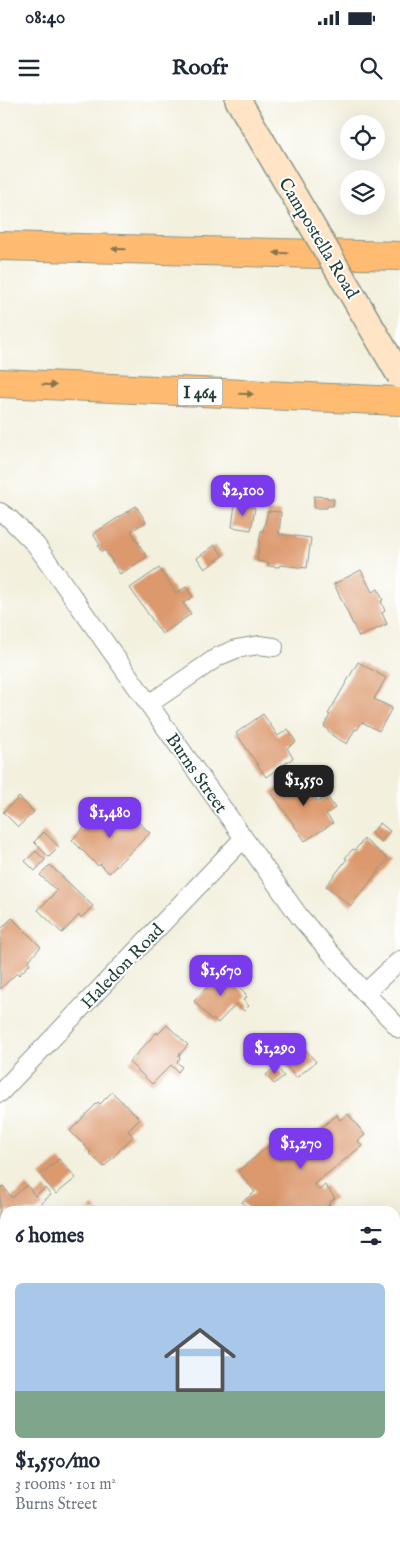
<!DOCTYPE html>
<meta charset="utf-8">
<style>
:root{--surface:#fff;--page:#f2f2f3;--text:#1f2937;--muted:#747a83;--accent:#7c3aed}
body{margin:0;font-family:"IM FELL English",serif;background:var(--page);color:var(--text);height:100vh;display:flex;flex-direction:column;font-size:19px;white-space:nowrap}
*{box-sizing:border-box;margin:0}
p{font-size:16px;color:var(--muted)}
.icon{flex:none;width:28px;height:28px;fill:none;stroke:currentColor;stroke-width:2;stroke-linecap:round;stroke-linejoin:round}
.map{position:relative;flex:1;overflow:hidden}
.sheet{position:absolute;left:0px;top:1106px;width:400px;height:336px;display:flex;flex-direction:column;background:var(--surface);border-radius:15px 15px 0 0;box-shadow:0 5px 20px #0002}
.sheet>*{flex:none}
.buttons{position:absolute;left:340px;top:15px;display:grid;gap:10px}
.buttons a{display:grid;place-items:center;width:45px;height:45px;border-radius:50%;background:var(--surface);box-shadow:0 5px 20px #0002;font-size:25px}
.price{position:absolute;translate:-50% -42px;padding:0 11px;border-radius:10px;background:var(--accent);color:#fff;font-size:16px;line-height:32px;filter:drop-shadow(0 1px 2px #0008)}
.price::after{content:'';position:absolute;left:50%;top:30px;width:15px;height:11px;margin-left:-8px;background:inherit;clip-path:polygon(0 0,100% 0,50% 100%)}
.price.active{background:#222;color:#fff}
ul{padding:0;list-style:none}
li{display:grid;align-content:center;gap:10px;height:265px;padding:0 15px}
li span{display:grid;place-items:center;height:155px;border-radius:8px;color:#555}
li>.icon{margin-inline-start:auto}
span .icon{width:90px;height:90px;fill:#fffc;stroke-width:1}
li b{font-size:21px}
h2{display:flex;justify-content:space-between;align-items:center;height:60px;padding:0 15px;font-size:21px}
.status{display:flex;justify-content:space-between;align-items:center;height:35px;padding:0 25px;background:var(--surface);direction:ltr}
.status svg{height:14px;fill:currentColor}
header{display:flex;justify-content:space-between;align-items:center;height:65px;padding:0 15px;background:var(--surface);font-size:22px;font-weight:700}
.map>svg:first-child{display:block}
.building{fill:#dc996d}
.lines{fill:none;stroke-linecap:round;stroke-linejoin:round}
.street-casing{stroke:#899689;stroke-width:20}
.secondary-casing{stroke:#899689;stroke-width:28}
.highway-casing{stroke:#899689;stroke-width:30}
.street{stroke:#fff;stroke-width:18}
.secondary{stroke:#ffe4c6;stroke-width:25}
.highway{stroke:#ffbb71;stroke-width:28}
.secondary-bridge-casing{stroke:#899689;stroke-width:28;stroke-linecap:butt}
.secondary-bridge{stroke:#ffe4c6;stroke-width:25}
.oneway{fill:#84764f}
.labels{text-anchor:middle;stroke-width:4;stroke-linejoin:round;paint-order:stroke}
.shield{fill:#fff;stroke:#627771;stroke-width:1}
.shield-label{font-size:16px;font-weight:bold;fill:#1f3d34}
.street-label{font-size:18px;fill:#1f3d34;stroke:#fff}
</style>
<div class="status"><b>08:40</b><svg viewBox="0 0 49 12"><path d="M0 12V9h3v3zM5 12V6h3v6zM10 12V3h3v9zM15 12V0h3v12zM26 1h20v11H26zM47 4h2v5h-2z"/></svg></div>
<header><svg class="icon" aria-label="menu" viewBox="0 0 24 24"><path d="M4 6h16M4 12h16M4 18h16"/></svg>Roofr<svg class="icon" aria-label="search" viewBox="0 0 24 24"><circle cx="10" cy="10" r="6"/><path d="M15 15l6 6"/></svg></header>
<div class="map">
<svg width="400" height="1442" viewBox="0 0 400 1442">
<rect width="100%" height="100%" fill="#fff"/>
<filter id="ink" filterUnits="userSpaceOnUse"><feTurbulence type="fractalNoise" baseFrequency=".02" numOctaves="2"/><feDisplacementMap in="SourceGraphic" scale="10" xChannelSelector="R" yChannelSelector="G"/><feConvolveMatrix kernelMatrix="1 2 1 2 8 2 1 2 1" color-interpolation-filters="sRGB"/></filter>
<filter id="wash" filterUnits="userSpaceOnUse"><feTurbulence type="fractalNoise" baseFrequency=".0096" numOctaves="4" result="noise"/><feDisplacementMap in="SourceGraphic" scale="20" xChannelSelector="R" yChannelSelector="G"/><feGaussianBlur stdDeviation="1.12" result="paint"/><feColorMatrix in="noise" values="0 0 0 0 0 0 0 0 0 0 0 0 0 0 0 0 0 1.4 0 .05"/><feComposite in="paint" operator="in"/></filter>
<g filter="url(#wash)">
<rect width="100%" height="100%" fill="#f3f0de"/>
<g id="blocks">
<path class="building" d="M314,396l13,1v1l7,1 -1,7h-6v2h-13z
M235,404l20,4 -4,22 -19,-3z
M136,406l10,16 -15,9 16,26 -27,17 -15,-24 -3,2 -4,-6 2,-1 -7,-11z
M268,411l13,1 -2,22 32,4 -4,30 -27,-3 -1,2 -11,-1 1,-3 -12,-2 4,-30h2z
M215,445l8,11 -18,13 -8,-11z
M159,468l17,25 10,-6 7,10 -10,6 8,11 -29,20 -32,-46z
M361,470l11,22 6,-3 5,11 -2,1 4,10 -3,2 5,11 -28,13 -25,-53z
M358,562l28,16 -12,21 18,9 -13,23 -17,-9 -5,8 -2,-1 -8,15 -14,-8 -9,-10 6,-11 -2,-1z
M263,614l15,22 10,-7 8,13 -9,6 6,10 -27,19 -30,-44z
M299,673l19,29 9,-6 8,12 -9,6 7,9 -28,18 -34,-49z
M19,697l15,15 -16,15 -15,-15z
M103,708l10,9 -8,7 4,4 18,-17 23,22 -41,40 -9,-9 -2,2 -26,-26z
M380,723l10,8 -9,11 -10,-9z
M44,732l15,15 -10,10 -15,-15z
M364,739l24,20 -37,47 -25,-20 21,-27 -2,-1 8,-9 2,1z
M36,751l9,9 -10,11 -10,-10z
M50,765l43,41 -12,12 -2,-3 -17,18 -24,-23 19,-19 -17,-16z
M12,818l29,29 -13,14 2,3 -11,11 -2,-2 -17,16v-59z
M219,868l27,26 -1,1 2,2 -4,3 6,6 -5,5 -8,-7 -18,19 -5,-4 -1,1 -18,-19 17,-18 -3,-3z
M167,925l21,20 -8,9 -1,3 1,1 -3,4 5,5 -4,5 -7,-7 -19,19 -23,-22 28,-30 1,2z
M301,944l15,18 -20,16 -14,-18z
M276,966l8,10 -10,8 -8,-9z
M112,992l28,27 -12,12 5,5 -29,31 -15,-14 2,-1 -21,-21 28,-29 2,2z
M348,1014l17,21 -7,6 4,5 -48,38 5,6 6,-5 10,13 -6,5 1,1 -8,7h-72l-8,-9 13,-10 -17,-21 31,-25 11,14 57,-45 3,5z
M59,1059l17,19 -20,16 -16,-19z
M27,1085l8,11 10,-8 6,7 -10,8 2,3 -7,5h-31v26l-2,1 -3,-4v-45l3,-3 9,12z
M94,1106l4,5h-11z
M0,1332l2,3 3,-3v43l-5,4z
M244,1438h44l-2,1 3,3h-41z"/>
</g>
</g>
<g filter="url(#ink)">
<use href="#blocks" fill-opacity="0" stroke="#899689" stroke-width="1"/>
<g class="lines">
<defs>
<path id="street" d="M0,412l10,7 26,26 263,371 66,77 35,36
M149,604l70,-48 17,-7 23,-4 15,2
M365,893l35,-33
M0,993l243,-254
M0,1227l5,6
M172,1438l3,4
M9,1442l5,-4"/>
<path id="secondary" d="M238,0l67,114"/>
<path id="highway" d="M0,146l400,10
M0,283l400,18"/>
</defs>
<use href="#street" class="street-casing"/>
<use href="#secondary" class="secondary-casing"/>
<use href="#highway" class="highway-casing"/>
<use href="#street" class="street"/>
<use href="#secondary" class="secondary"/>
<use href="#highway" class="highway"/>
<defs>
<path id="secondary-bridge" d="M305,114l95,162"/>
</defs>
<use href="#secondary-bridge" class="secondary-bridge-casing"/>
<use href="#secondary-bridge" class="secondary-bridge"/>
</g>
<defs><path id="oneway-solid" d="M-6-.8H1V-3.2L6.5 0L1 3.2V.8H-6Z" transform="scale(1.25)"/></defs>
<g class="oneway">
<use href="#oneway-solid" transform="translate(119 149) rotate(-179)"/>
<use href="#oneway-solid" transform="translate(281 153) rotate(-179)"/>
<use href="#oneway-solid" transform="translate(49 285) rotate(3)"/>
<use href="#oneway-solid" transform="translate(246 294) rotate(2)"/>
</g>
</g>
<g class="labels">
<rect class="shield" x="177.5" y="278.5" width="45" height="27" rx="4"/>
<g class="shield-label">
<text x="200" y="298">I 464</text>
</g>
<g class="street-label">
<text transform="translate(319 138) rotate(59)" y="6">Campostella Road</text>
<text transform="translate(197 673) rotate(55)" y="6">Burns Street</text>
<text transform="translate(122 866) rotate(-46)" y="6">Haledon Road</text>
</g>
</g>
</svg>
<div class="buttons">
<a><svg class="icon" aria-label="locate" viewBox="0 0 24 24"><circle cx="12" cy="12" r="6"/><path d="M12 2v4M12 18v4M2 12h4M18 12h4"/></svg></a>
<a><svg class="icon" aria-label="layers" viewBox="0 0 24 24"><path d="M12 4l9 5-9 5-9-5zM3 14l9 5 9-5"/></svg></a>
</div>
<b class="price" style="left:243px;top:417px">$2,100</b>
<b class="price active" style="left:304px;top:707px">$1,550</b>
<b class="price" style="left:110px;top:739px">$1,480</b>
<b class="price" style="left:221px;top:897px">$1,670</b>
<b class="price" style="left:275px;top:975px">$1,290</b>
<b class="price" style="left:301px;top:1070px">$1,270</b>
<section class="sheet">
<h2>6 homes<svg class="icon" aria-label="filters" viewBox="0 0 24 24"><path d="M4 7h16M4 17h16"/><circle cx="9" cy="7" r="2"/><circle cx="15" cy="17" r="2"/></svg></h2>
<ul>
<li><span style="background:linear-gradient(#a9c7e8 70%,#7fa58c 0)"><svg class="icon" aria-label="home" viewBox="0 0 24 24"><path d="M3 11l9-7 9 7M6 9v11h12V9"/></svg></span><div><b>$1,550/mo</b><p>3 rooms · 101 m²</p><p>Burns Street</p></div></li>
</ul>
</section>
</div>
